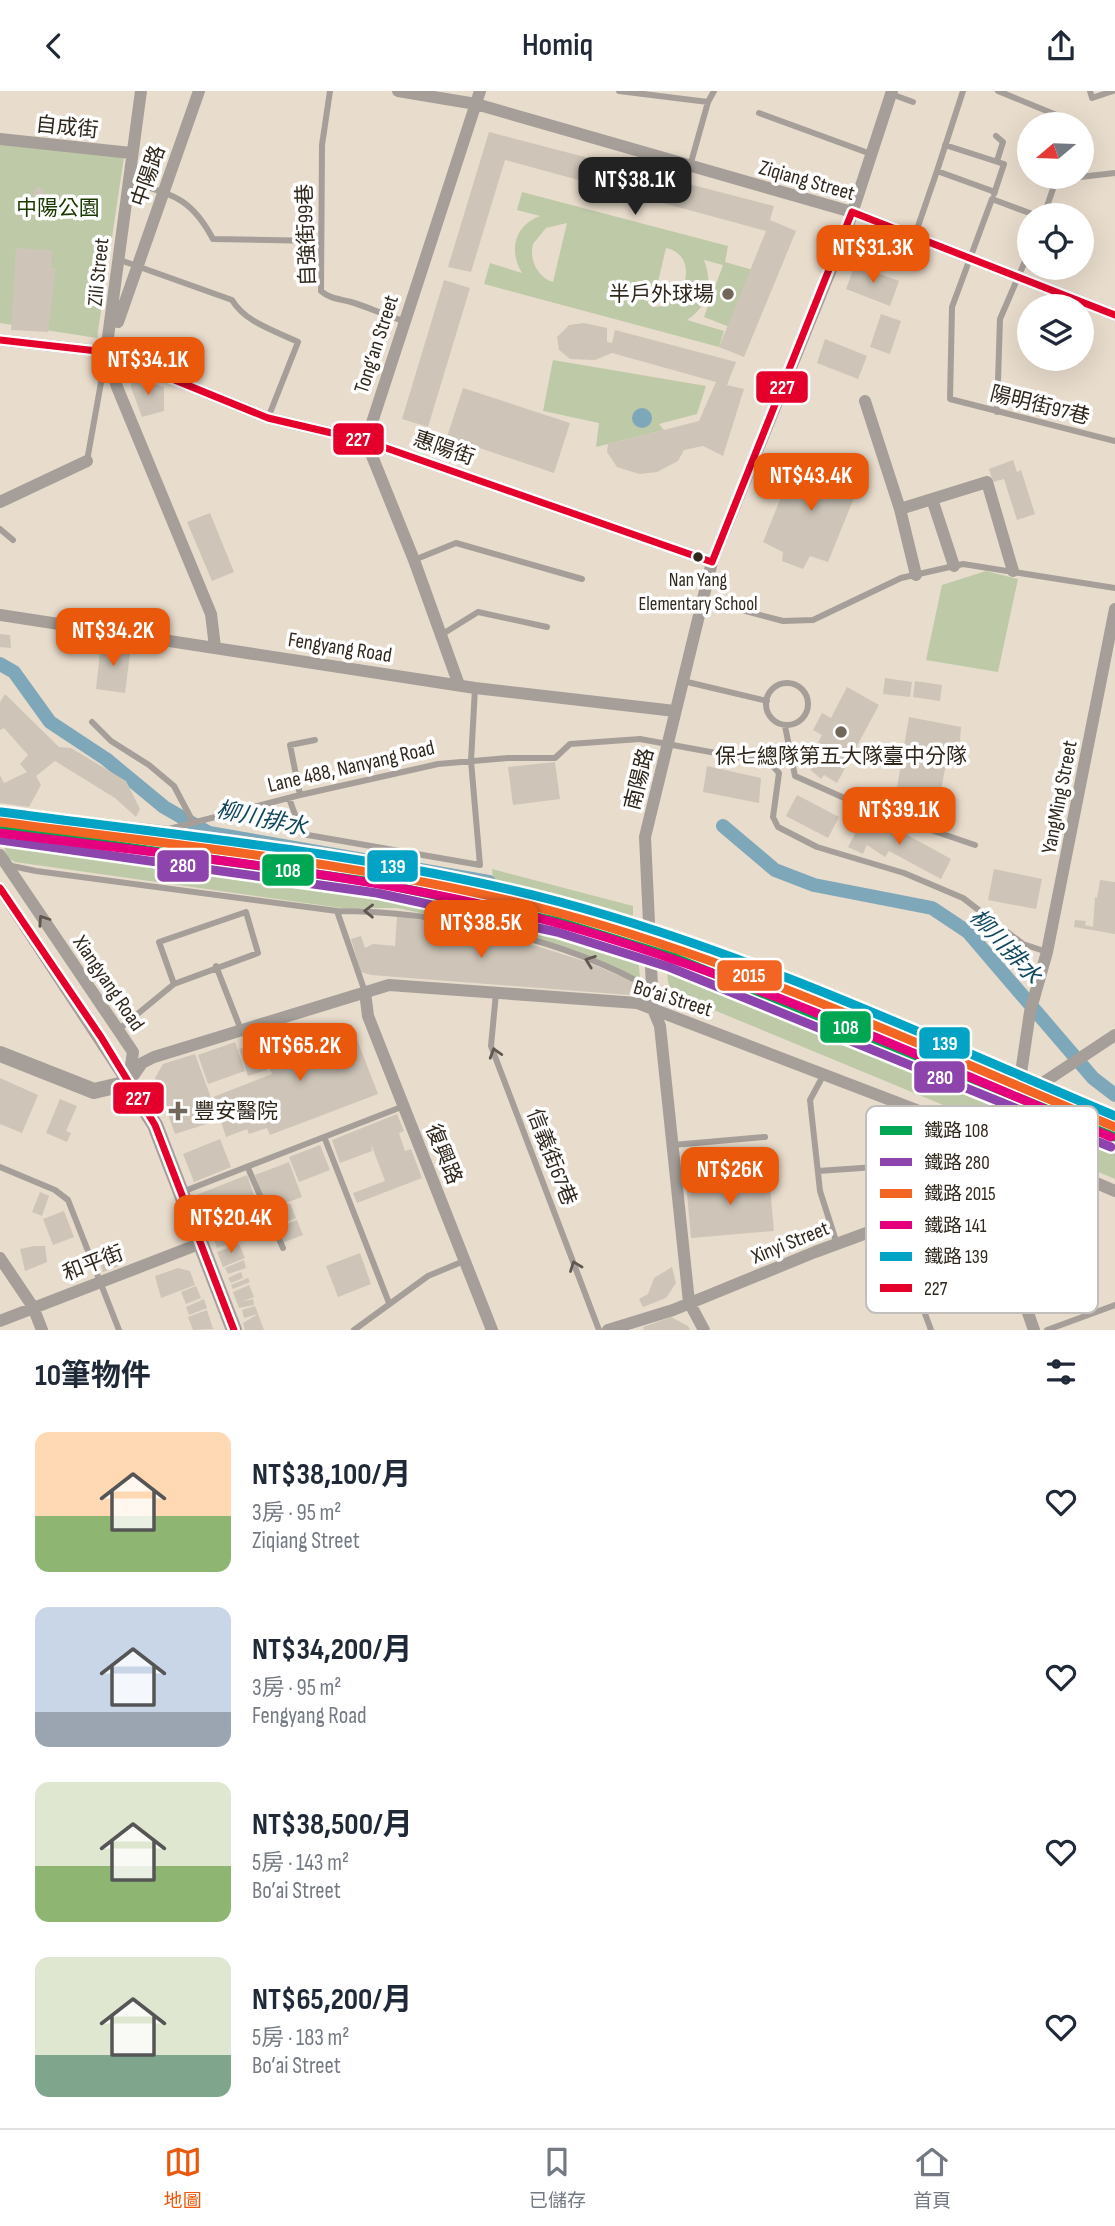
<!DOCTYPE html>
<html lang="zh-TW">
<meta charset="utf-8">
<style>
:root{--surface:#fff;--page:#f2f2f3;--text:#1f2937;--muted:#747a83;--line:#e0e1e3;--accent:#ea580c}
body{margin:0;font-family:"Sofia Sans Condensed","Noto Sans TC",sans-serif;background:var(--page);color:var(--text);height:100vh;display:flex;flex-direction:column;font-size:26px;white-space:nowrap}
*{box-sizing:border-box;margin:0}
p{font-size:23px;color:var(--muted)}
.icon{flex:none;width:38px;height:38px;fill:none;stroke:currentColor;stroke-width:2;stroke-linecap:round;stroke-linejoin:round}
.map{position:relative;height:1239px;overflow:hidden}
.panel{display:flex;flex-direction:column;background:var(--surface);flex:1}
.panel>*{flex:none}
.needle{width:46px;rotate:251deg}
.tools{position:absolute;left:1017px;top:21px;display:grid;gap:14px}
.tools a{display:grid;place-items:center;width:77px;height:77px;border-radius:50%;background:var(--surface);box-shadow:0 7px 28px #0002;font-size:35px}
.price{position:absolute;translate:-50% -60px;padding:0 16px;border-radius:14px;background:var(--accent);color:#fff;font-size:23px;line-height:46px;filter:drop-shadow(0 2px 4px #0008)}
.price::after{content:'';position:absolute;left:50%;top:42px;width:21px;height:16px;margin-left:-10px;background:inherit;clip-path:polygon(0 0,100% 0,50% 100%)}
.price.selected{background:#222;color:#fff}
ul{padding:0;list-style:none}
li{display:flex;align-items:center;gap:21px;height:175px;padding:0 35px}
li span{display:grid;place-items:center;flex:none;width:196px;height:140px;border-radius:14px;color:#555}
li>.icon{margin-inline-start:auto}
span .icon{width:84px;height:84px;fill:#fffc;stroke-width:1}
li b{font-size:30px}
h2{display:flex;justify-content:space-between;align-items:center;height:84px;padding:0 35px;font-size:30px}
header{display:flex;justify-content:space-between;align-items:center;height:91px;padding:0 35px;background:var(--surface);font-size:32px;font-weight:600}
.tabs{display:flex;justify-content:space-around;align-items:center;height:98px;border-top:2px solid var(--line);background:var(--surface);font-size:19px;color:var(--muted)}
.tabs a{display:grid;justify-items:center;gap:4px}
.tabs .selected{color:var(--accent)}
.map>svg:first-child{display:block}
.green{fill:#becaa7;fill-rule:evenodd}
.water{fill:#7ea8ba}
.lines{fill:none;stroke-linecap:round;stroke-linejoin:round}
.canal{stroke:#7ea8ba;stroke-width:14}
.building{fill:#cec5b8}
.service{stroke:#a69f99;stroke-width:6}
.minor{stroke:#a69f99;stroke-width:12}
.tertiary{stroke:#a69f99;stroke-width:16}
.bus-1-casing{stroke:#fff;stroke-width:12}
.bus-1{stroke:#e4002b;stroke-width:7}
.rail-1-casing{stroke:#fff;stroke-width:14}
.rail-2-casing{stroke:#fff;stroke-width:14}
.rail-3-casing{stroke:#fff;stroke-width:14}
.rail-4-casing{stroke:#fff;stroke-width:14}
.rail-5-casing{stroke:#fff;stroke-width:14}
.rail-1{stroke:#00a651;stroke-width:9}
.rail-2{stroke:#8e44ad;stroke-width:9}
.rail-3{stroke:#f26522;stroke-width:9}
.rail-4{stroke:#e5007d;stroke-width:9}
.rail-5{stroke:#02a3c5;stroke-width:9}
.oneway{stroke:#60584f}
.poi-dot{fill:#71675a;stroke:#fff;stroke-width:2.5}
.bus-dot{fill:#31281d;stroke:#fff;stroke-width:2.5}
.labels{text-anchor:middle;stroke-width:7;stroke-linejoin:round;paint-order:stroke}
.bus-label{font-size:19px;fill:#31281d;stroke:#fff}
.street-label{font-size:21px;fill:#31281d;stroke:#fff}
.park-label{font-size:21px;fill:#1a3900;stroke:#fff}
.poi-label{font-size:21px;fill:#31281d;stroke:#fff;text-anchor:end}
.water-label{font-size:23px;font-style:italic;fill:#11475f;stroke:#fff}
.key{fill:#fff;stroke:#c1bebb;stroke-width:2}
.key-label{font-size:19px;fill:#31281d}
.line-badge{stroke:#fff;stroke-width:2.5}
.badge-label{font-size:19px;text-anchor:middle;font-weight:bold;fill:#fff}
</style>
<header><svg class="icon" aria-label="back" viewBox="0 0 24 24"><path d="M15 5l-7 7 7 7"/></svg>Homiq<svg class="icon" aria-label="share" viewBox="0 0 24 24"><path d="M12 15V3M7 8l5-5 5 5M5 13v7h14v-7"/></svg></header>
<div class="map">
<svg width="1115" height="1239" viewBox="0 0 1115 1239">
<rect width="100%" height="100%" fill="#e8dccc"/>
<path class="green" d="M0,52l124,14 -27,181 -97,-15z
M522,101l206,54 -3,16 28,8 -21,58 -28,-11 19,-52 -19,-5c9,23 5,46 -17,60l37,11 -5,16 -235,-63 6,-21 32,10c-14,-23 -7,-48 18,-57l-23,-6zM567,132l-14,59c-16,-5 -24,-23 -20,-38l13,-16zM666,157c35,7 20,61 -14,59z
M553,269l153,26 -9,28 -38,10 5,6 -68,17 3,-24 -56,-12z
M986,480l32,8 -20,93 -72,-12 16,-75z
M1,748c216,28 430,45 637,117l2,23 -46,-21 -79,-25 -118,-25h-56l-326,-46 -7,-4z
M492,778l141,37v12h-19l-107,-31 -14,-8z
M668,874l337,137 -6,21 -5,3 -314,-130c-14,-9 -13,-16 -12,-31z
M1025,1019l90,37v32l-96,-41 -2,-4z"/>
<path class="water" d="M632 327a10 10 0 1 1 20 0a10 10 0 1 1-20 0Z"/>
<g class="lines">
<path class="canal" d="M0,573l14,8 36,50 56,37 58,48 45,26 280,49
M723,735l52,44 39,15 118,23 36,24 125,146 22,17"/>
</g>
<path class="building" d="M489,41l285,74 -4,14 26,11 -52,126 -25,-10 47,-116 -261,-71 -34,112 -23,-5z
M38,95l9,8 -5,7 -10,-7z
M16,157l36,2 -1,18h5l-8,64 -37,-2z
M855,174l44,16 -9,25 -44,-17z
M444,189l26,8 -42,139 -26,-8z
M881,223l20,7 -11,33 -20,-7z
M584,232l23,5v14l5,1 3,-13 121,32 -9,23 17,4 -21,67 -20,-10 -19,4 -6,11 -21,11 -18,2 -22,-7 -10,-15 1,-8 91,-23 17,-39 -104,-29 -17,7 -25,-1 -11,-9 -2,-13 12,-12z
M825,248l42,17 -9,23 -41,-16z
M135,287l29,9v24l-22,6 -11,-30v-8z
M463,297l107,35 -16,50 -107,-36z
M798,364l62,28 -32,79 -18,-6 -7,13 -21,-8 1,-9 -20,-10z
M1013,369l4,12 4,-2 14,44 -18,6 -13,-41 -11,3 -4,-13z
M210,422l24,59 -22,9 -25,-59z
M0,543l10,1 1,13 -11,-1z
M101,552l30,3 -6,47 -29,-4z
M885,587l27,4 -2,15 -27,-3z
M915,590l27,4 -2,16 -27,-4z
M847,596l32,18 -42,78 -13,-8 -3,4 -15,-13 16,-31 -9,-5 9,-17 9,5z
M5,603l54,53 12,1 55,33 14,28 -4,8 -21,-19 -60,-37 -19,15 5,9 -12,22 -29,-4v-28l4,8 23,-11 -7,-8 8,-9 -24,-27 -4,2v-28z
M909,626l52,10 -1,14 -11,6 -8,44 7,9 -2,16 -52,-11z
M555,671l5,37 -47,6 -5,-38z
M707,675l54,12 -2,25 -56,-11z
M797,704l42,22 -11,21 -42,-22z
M864,726l34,18 2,-4 51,28 -10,20 -52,-28 -4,6 -18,-12 -4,9 -15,-7z
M994,778l48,10 -6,30 -48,-9z
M1100,789l15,2v52l-41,-7 1,-7 11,1 -1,4 8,2 2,-30 2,1z
M397,825l78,13 68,19 44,14 52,22 -10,11 -258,-20 -10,-3 -10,-33 10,-3 4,12 8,-4 22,2z
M351,933l27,70 -108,41 -3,-7 -18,6 -2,-5 -21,8 -13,-40 59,-23 -7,-18 11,-4 15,-19 22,-7 30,1z
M235,951l10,29 -37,13 -10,-29z
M258,952l9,27 -19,6 -9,-27z
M195,963l24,66 -44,14 -20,-56 8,-14z
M0,987l38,17 -16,38 -22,-9z
M60,1008l17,7 -11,25 5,2 -4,9 -21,-9z
M397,1023l7,17 -5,2 6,18 6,-2 11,29 -65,25 -4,-10 32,-12 -14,-37 1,7 -32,12 -8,-23z
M220,1048l11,28 -37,15 -11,-28z
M320,1054l10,25 -31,12 -10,-25z
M289,1071l13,35 -35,13 -12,-35z
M247,1084l10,28 -48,19 -13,-27z
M769,1084l5,56 -83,7 -5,-56z
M40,1101l9,4 -7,20 -10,-4z
M290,1112l6,15 -22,9 -6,-15z
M255,1118l8,22 -46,17 -8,-21z
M64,1120l10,26 -21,8 -10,-26z
M297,1129l6,15 -21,8 -6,-15z
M239,1153l6,14 -22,9 -6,-15z
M34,1155h11l2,16 -22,9 -5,-22z
M116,1162l5,12 -18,7 -4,-13z
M360,1162l11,31 -33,13 -12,-31z
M244,1169l2,8 -18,6 -3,-6z
M672,1176l4,16 -10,15 -23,9 -4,-8 9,-5 6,-16z
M178,1177l12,3 5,14 -34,13 -6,-22z
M241,1181l2,6 -12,5 -3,-5z
M248,1187l2,4 -17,7 -2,-4z
M249,1194l5,12 -13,5 12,-3 1,6 -15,3 -6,-16z
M196,1195l5,12 -15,6 -5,-12z
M204,1208l3,9 -18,7 -3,-8z
M255,1215l9,24h-19l-2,-7 15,-9 -14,4 -2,-8z
M207,1219l6,19 -20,1 -5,-13z
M671,1226l17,9 2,4h-46l-1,-3z"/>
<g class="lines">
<path class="service" d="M330,0l-8,54 -1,146c9,8 19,8 30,11 18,5 34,14 53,19
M619,0l89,11
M998,0l61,25 11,8
M1090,0l2,7 21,-7
M891,3l22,8
M759,22l112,41
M996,45l7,6 -6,19
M945,54l59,19 -10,30
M690,75l18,-64 6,-11
M937,80l26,-80
M1080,86l35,-4
M128,90c44,14 62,15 85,58l108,2
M1035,124l-43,-16 -40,108 -2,92 165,42
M1044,124l13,-38
M915,144l22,-64 58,21
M120,169l112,40c14,23 42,30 66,42l-30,76
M997,321l3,-93 29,-67
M87,370l18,-101
M0,438l13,11
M414,469l42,-17 126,36
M703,509l80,21 30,-1 88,-42 62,-14 152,24
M441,544l37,-23 69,15
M683,590l84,20
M766 613a21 21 0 1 1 42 0a21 21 0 1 1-42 0Z
M92,631l19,19 38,24 25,21 19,36
M785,635l10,50 74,33 106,36
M300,704l-10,-50 25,-5
M289,707l13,36 178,31 -9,-104 4,-73
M0,723l27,6 16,-6 126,15 131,-34 138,-31 70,-6h47l15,-14 70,-5 130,24 9,10 -6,44 5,10 39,20 87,26 59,25 60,46 24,8
M7,774l29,6 301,40 28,81
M337,820c100,0 225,27 313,77
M649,836l76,27 295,117
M216,875l25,64
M496,902l-5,53 108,284
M118,939l56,-46 84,-31 -12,-41 -87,30 15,42
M824,983l-14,26 10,91 17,53
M325,1048l64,164
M673,1054l92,-8
M0,1076l55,23 13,10 51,130
M248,1077l35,80
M818,1080l87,-6 23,-52
M182,1101l222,-86
M892,1133l39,106
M354,1239l74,-54 36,-15
M1047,1239l68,-25"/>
<path class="minor" d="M141,0l-35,261 11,35 94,227 4,33
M398,0l78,13 376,108 263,103
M0,48l131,14
M118,231l81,-231
M0,249l106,12 162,66 98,23 346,121
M865,310l35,108 16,66
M932,408l22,67
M0,411l87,-41
M900,418l87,-27 26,89
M0,524l475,73 200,23
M459,594l-45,-125 -48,-119 114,-350
M0,764l133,197 -4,27
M0,797l128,195
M365,901l3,24 124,314
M128,992l14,-20 12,-6 235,-72 248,18 366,140 112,48
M1017,1009l98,-65
M0,1167l33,49 9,23
M0,1230l199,-77
M608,1239l65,-20 142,-58 149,-55 22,-4
M704,1239l-15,-28 -29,-276 -7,-17 -8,-172 67,-275 133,-327 47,-144
M1034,1239l-48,-137 31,-93 13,-88 17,-60 68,-343"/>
<path class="tertiary" d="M0,963l94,37 34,-8 27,42 79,205"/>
<defs>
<path id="bus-1" d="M852,121l263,103
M0,249l106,12 162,66 98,23 346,121
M712,471l140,-350
M0,797l101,149 54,88 79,205"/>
</defs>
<use href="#bus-1" class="bus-1-casing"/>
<use href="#bus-1" class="bus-1"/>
<defs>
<path id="rail-1" d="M0,738l379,54 181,39 113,35 442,180"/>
<path id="rail-2" d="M0,749l377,53 180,39 112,35 442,180"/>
<path id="rail-3" d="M0,731c187,25 377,42 559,91 192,52 373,138 556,214"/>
<path id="rail-4" d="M0,742c186,24 376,41 557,90 191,53 372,138 554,214"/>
<path id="rail-5" d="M1,721c187,25 376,42 559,90 191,51 373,137 555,214"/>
</defs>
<use href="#rail-1" class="rail-1-casing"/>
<use href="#rail-2" class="rail-2-casing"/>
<use href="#rail-3" class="rail-3-casing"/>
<use href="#rail-4" class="rail-4-casing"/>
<use href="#rail-5" class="rail-5-casing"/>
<use href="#rail-1" class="rail-1"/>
<use href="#rail-2" class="rail-2"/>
<use href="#rail-3" class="rail-3"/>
<use href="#rail-4" class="rail-4"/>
<use href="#rail-5" class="rail-5"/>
</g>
<defs><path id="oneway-chevron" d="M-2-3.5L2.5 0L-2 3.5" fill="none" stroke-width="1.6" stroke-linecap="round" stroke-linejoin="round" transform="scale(1.75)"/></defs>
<g class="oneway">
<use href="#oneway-chevron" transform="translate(369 820) rotate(-179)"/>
<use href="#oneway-chevron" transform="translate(43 829) rotate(-124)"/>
<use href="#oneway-chevron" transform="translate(590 870) rotate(-160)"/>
<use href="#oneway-chevron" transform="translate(495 962) rotate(-107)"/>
<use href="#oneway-chevron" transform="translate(575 1175) rotate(-111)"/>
</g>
<g class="poi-dot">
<circle cx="728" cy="203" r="7"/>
<circle cx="841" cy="641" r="7"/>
<path d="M174.5 1009.5h7v7h7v7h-7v7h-7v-7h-7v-7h7z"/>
</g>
<circle class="bus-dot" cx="698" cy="466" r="6"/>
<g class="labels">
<g class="bus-label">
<text x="698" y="495">Nan Yang<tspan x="698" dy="24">Elementary School</tspan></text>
</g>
<g class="street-label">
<text transform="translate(67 36) rotate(6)" y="7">自成街</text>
<text transform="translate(148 85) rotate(-71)" y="7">中陽路</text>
<text transform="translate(807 89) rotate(16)" y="7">Ziqiang Street</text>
<text transform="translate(306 144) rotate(-92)" y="7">自強街99巷</text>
<text transform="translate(98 181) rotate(-84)" y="7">Zili Street</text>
<text transform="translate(376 253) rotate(-72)" y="7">Tong’an Street</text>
<text transform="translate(1040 314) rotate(14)" y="7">陽明街97巷</text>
<text transform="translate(444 357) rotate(19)" y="7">惠陽街</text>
<text transform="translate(340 556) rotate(9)" y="7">Fengyang Road</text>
<text transform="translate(351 675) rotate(-13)" y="7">Lane 488, Nanyang Road</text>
<text transform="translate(639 688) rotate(-76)" y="7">南陽路</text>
<text transform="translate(1059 706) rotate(-79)" y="7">YangMing Street</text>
<text transform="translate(109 892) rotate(56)" y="7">Xiangyang Road</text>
<text transform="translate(673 907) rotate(17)" y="7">Bo’ai Street</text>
<text transform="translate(444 1063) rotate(68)" y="7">復興路</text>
<text transform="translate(552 1066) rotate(69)" y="7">信義街67巷</text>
<text transform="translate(790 1151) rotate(-22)" y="7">Xinyi Street</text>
<text transform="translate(93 1172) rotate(-21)" y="7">和平街</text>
</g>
<g class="park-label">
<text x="58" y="124">中陽公園</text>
</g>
<g class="poi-label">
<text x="714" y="210">半戶外球場</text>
<text x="841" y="672" text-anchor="middle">保七總隊第五大隊臺中分隊</text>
<text x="194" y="1027" text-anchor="start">豐安醫院</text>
</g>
<g class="water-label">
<text transform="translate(262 727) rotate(12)" y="8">柳川排水</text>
<text transform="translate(1006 855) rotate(47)" y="8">柳川排水</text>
</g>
</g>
<rect x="866" y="1015" width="232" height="207" rx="10" class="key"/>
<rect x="880" y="1035" width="32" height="9" fill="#00a651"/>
<rect x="880" y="1067" width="32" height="8" fill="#8e44ad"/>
<rect x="880" y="1098" width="32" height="9" fill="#f26522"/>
<rect x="880" y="1130" width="32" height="8" fill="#e5007d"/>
<rect x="880" y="1161" width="32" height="9" fill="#02a3c5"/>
<rect x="880" y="1193" width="32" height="8" fill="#e4002b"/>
<g class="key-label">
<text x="924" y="1046">鐵路 108</text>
<text x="924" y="1078">鐵路 280</text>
<text x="924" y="1109">鐵路 2015</text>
<text x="924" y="1141">鐵路 141</text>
<text x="924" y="1172">鐵路 139</text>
<text x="924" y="1204">227</text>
</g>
<g class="line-badge">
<rect x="755" y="279" width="54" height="34" rx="7" fill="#e4002b"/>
<rect x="332" y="331" width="53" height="34" rx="7" fill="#e4002b"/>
<rect x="156" y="758" width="54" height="34" rx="7" fill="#8e44ad"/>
<rect x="366" y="758" width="53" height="34" rx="7" fill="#02a3c5"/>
<rect x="261" y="762" width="54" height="34" rx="7" fill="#00a651"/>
<rect x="716" y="868" width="67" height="33" rx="7" fill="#f26522"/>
<rect x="819" y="919" width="53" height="34" rx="7" fill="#00a651"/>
<rect x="918" y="935" width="53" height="34" rx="7" fill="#02a3c5"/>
<rect x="913" y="969" width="53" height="34" rx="7" fill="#8e44ad"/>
<rect x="112" y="990" width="53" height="34" rx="7" fill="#e4002b"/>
</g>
<g class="badge-label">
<text x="782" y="303">227</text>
<text x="358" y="355">227</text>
<text x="183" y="781">280</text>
<text x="393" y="782">139</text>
<text x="288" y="786">108</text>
<text x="749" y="891">2015</text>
<text x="846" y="943">108</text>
<text x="945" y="959">139</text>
<text x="940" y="993">280</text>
<text x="138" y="1014">227</text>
</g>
</svg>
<div class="tools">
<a><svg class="needle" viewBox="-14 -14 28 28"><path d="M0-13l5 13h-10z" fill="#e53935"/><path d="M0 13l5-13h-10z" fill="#747a83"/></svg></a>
<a><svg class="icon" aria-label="locate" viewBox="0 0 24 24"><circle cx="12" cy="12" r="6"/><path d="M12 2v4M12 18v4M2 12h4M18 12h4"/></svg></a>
<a><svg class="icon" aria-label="layers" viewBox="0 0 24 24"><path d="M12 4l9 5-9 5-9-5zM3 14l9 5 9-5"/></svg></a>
</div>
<b class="price selected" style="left:635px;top:126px">NT$38.1K</b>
<b class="price" style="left:873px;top:194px">NT$31.3K</b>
<b class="price" style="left:148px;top:306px">NT$34.1K</b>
<b class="price" style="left:811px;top:422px">NT$43.4K</b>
<b class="price" style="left:113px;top:577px">NT$34.2K</b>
<b class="price" style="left:899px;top:756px">NT$39.1K</b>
<b class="price" style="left:481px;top:869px">NT$38.5K</b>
<b class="price" style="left:300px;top:992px">NT$65.2K</b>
<b class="price" style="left:730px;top:1116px">NT$26K</b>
<b class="price" style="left:231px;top:1164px">NT$20.4K</b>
</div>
<section class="panel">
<h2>10筆物件<svg class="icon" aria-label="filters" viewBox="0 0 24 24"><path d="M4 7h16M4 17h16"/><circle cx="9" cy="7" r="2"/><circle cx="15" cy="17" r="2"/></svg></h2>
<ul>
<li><span style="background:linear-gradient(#ffd9b3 60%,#8fb573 0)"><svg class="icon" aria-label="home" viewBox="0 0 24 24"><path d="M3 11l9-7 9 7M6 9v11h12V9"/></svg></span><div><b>NT$38,100/月</b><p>3房 · 95 m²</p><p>Ziqiang Street</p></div><svg class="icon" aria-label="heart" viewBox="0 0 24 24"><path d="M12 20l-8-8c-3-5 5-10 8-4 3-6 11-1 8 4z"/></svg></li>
<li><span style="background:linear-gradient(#c9d6e8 75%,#9aa5b1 0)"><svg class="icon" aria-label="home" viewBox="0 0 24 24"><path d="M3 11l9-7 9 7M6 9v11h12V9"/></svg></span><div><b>NT$34,200/月</b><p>3房 · 95 m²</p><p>Fengyang Road</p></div><svg class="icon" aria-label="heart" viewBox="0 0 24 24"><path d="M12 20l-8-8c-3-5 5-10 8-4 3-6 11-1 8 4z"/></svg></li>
<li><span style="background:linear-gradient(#dfe7d0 60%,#8fb573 0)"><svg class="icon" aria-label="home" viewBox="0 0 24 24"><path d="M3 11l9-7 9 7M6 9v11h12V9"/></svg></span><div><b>NT$38,500/月</b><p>5房 · 143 m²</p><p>Bo’ai Street</p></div><svg class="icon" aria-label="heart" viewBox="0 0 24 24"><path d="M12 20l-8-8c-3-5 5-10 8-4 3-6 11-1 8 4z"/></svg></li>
<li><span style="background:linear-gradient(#dfe7d0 70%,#7fa58c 0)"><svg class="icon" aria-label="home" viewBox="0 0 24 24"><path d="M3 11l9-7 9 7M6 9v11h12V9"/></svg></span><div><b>NT$65,200/月</b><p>5房 · 183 m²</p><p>Bo’ai Street</p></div><svg class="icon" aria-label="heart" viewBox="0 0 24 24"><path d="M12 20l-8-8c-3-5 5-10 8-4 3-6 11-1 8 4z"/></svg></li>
</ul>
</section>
<nav class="tabs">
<a class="selected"><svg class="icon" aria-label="map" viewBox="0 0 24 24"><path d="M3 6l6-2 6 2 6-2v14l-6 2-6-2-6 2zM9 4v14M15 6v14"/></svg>地圖</a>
<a><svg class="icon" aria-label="saved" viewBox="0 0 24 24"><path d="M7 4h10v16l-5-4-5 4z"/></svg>已儲存</a>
<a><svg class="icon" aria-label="home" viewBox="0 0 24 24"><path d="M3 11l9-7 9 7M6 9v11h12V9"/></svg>首頁</a>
</nav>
